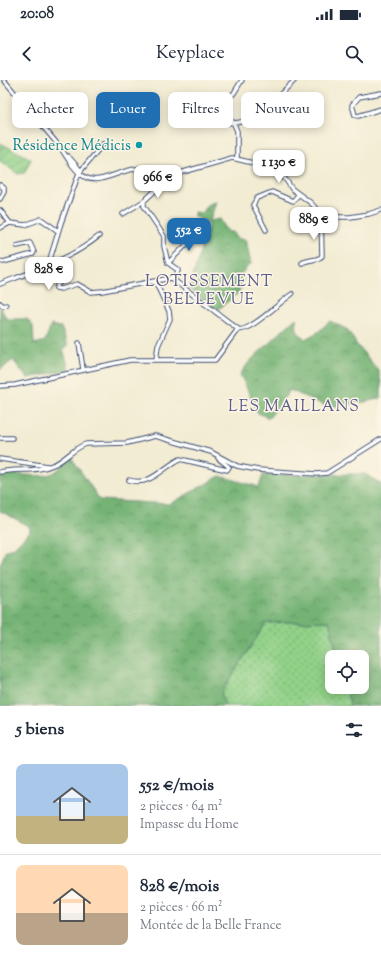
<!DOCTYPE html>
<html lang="fr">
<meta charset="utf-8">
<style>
:root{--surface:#fff;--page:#f2f2f3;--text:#1f2937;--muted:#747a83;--line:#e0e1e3;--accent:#1f6fb2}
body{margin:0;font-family:"Sorts Mill Goudy",serif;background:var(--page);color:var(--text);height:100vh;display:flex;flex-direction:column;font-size:15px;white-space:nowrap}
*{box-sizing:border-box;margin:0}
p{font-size:13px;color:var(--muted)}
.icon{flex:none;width:22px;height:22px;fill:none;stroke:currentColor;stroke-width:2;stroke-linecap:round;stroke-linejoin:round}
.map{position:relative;height:626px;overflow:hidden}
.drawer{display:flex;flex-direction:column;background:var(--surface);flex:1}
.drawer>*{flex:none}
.guide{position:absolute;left:12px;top:12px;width:357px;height:36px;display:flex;gap:8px}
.buttons{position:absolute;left:325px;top:570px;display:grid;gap:8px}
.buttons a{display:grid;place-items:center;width:44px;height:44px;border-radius:8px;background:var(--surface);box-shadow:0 2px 10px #0003;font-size:20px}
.price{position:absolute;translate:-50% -34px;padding:0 9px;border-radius:8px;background:#fff;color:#222;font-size:13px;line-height:26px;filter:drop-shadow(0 1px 2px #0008)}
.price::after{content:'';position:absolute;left:50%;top:24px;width:12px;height:9px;margin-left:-6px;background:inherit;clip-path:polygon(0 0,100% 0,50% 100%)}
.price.active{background:var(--accent);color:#fff}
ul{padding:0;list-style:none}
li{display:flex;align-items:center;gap:12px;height:100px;padding:0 16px}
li+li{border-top:1px solid var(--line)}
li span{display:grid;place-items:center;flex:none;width:112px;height:80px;border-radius:8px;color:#555}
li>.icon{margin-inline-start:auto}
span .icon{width:48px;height:48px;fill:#fffc;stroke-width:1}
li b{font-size:17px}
h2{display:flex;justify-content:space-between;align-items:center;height:48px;padding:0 16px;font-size:17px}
.chip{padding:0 14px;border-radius:8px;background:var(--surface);box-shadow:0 2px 10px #0003;font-size:14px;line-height:36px}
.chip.active{background:var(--accent);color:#fff}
.status{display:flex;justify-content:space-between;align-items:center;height:28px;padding:0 20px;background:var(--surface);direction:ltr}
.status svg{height:11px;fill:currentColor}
header{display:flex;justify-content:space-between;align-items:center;height:52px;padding:0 16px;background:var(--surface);font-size:18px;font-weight:600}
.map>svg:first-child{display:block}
.grass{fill:url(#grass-dots);stroke:#568073}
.forest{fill:url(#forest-crowns);stroke:#487169}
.garden{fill:url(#garden-furrows);stroke:#568073}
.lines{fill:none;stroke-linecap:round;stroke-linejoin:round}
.street-casing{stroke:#3b4b70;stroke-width:5.5}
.street{stroke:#fff;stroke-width:3.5}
.culture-dot{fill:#0f9aa8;stroke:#fcf5e5;stroke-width:1.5}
.labels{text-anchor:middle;stroke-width:3;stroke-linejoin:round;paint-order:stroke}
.culture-label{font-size:15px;fill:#0d838f;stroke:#fcf5e5;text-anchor:end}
.neighbourhood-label{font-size:16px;letter-spacing:1px;fill:#5b5e8d;stroke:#fcf5e5}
</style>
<div class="status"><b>20:08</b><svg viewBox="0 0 49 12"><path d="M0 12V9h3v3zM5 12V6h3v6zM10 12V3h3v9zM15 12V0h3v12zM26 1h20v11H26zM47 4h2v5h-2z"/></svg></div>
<header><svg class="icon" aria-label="back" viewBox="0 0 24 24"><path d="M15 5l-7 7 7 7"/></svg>Keyplace<svg class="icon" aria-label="search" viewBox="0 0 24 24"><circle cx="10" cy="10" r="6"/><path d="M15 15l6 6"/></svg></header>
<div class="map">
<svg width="381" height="626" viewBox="0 0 381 626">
<defs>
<pattern id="grass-dots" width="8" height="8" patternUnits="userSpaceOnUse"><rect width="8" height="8" fill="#91d188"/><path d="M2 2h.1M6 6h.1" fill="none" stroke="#76aa72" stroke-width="1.8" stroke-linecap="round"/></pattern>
<pattern id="forest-crowns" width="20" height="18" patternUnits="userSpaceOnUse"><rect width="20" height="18" fill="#74b374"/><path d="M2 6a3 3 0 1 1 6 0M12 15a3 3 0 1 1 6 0" fill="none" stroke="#5e9262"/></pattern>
<pattern id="garden-furrows" width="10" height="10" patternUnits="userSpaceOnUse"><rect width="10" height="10" fill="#91d188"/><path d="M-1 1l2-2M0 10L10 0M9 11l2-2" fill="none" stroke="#76aa72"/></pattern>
</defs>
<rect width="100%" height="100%" fill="#fcf5e5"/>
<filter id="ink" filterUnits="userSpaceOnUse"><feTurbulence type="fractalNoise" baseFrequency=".025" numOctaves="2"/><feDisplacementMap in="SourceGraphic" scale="8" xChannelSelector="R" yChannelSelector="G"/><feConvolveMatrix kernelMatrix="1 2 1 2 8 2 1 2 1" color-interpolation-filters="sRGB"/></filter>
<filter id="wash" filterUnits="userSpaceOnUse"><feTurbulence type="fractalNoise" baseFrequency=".012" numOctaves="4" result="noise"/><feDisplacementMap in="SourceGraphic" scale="16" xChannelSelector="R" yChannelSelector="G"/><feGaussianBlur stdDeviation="0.9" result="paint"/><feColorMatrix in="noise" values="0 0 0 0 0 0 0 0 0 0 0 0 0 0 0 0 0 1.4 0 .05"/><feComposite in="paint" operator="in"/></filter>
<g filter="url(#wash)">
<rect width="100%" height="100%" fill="#f2ecd3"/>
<path class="grass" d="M329,541l9,36h-6v30h14l4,19h-125l-4,-13 45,-70z"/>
<path class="forest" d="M216,121l-6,20 10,-2 8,13h5l6,7 7,1 5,24 -10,10 2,5 -4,13 -19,16 -5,1 -26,-20 20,-66 -15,-7v-4l9,1 4,-8z
M0,227l7,12h20l6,7 1,18 11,-3 6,-16 10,2 7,19 -5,2 6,22 -42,8 -14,-18 -13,10z
M296,238l1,13 8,8 13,-7 12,-11 18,9 9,15 21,25 3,13v15l-16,4 -37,5 -38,-17 -21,28 -11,-5 -18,-39 10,-13z
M71,377l29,43 70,4 50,-28 39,11 4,-12 102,-1 16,10v222h-31l-4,-19h16v-30h-24l-9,-36 -63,2 -45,70 4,13h-225v-141l6,-15 7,-2 17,-17 -1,-5 -29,-15v-35c17,-5 35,3 51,-2 7,-2 14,-12 20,-17z"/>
<path class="garden" d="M0,63l31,16 -7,14 -6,1 -18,-13z"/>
</g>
<g filter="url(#ink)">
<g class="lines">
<defs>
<path id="street" d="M4,0l56,67
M242,0l-8,13 -16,16v7c23,24 61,-21 77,-36
M381,13l-22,4 -7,8 3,10 3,1 23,-7
M233,42l4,9v27
M103,64l-24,29 -18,50 -15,49 2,6 14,-4 3,1v3l-8,7 -1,3 5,1 16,-5 14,8 11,-1 69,-13 6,-4 1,-4 -10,-7 -4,-17v-10l-20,-30v-5
M59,65c7,11 16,28 28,33 16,8 44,-17 64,-7 5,2 9,10 12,14
M68,76l13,15
M0,105l4,3v4l-4,7
M0,130l10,13 15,2 16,-6 17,12
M123,134l21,-13 13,-12 23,-16 52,-15 42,10 12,12 6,9 19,14 10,11 7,3h22l19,-3 12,-4
M0,148l10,-5
M266,150l-13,-25 4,-7 15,-6 21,9 6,-7
M0,181l3,1 30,-8 1,-2 -4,-9 -13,3
M168,183l19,-19 2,-14
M302,183c6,-4 16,-2 20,-7l-1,-42
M171,198l67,51
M155,201l14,30 1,8 -12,27 -2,14
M0,204c34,-13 71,-25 99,-48
M0,223l3,3 3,-1
M238,249c10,5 43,-28 54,-35
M79,263l4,26
M0,306l15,-1 115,-25h85l23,-31
M0,358h12
M0,379l48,7
M0,392c19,-4 37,1 55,-8 11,-5 19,-16 31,-20l41,-1 28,-7 56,16 26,14 21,4 59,4 10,-1 54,-34
M129,400c21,7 33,-12 51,-21l47,11 2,-3 -11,-9"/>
</defs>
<use href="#street" class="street-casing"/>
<use href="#street" class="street"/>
</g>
</g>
<circle class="culture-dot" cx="139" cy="65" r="4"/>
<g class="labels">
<g class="culture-label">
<text x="131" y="70">Résidence Médicis</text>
</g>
<g class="neighbourhood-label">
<text x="209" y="206">LOTISSEMENT<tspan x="209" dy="18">BELLEVUE</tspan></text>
<text x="294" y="331">LES MAILLANS</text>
</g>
</g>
</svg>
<div class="buttons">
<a><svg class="icon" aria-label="locate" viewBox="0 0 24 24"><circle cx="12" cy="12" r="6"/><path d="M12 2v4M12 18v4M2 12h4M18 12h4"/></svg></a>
</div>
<b class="price" style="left:279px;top:104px">1 130 €</b>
<b class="price" style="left:158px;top:119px">966 €</b>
<b class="price" style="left:314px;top:161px">889 €</b>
<b class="price active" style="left:189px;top:172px">552 €</b>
<b class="price" style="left:49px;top:211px">828 €</b>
<div class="guide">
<a class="chip">Acheter</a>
<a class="chip active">Louer</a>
<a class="chip">Filtres</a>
<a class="chip">Nouveau</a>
</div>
</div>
<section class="drawer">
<h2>5 biens<svg class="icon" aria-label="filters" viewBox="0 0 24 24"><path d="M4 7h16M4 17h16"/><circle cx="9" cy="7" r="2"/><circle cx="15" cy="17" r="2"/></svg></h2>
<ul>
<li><span style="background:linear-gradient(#a9c7e8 65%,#c2b280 0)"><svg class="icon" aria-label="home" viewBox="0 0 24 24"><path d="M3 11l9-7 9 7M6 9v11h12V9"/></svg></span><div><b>552 €/mois</b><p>2 pièces · 64 m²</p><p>Impasse du Home</p></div></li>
<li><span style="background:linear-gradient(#ffd9b3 60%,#b9a48a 0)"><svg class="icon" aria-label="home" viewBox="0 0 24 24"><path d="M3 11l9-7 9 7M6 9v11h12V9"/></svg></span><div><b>828 €/mois</b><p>2 pièces · 66 m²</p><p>Montée de la Belle France</p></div></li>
</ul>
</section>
